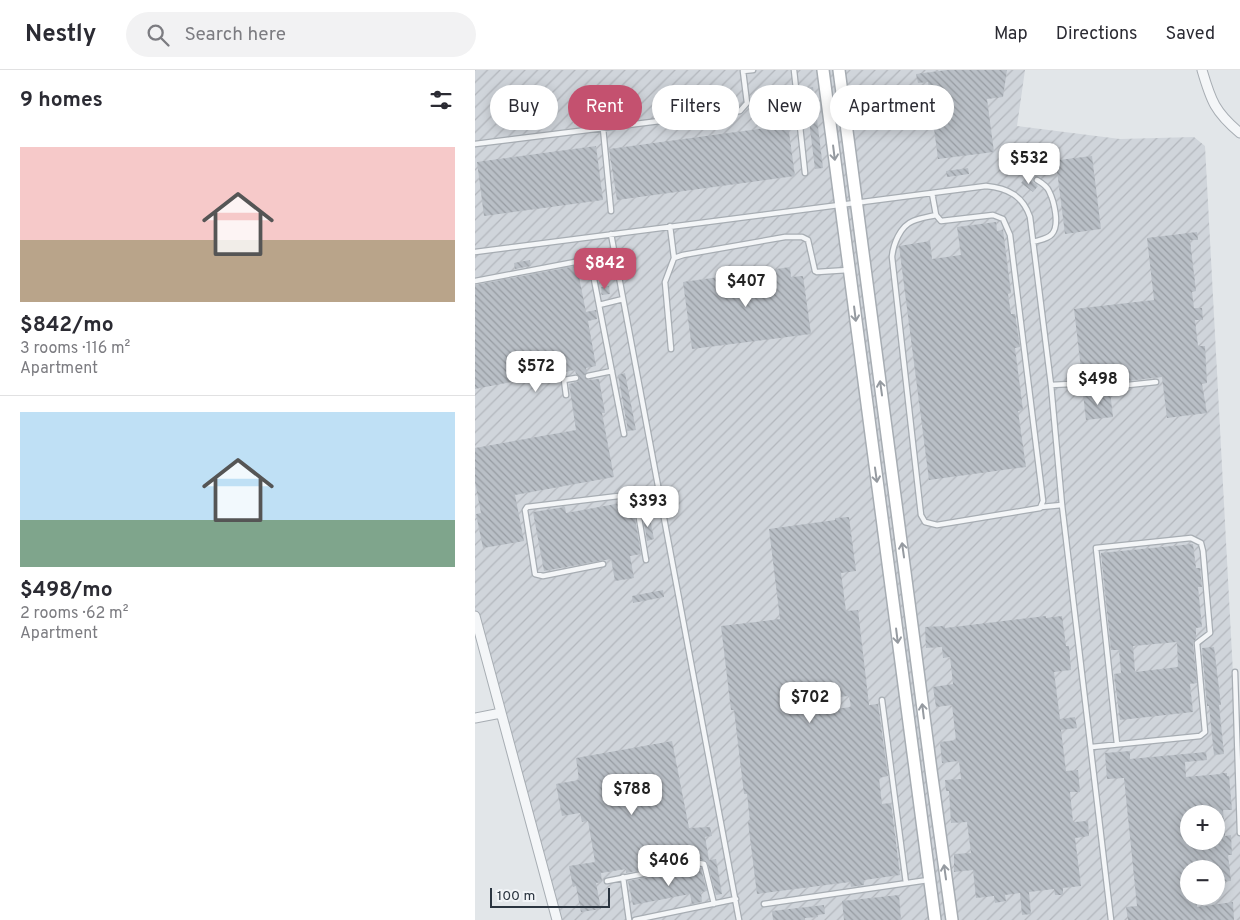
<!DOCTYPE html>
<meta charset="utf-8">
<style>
:root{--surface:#fff;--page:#f2f2f3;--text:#2b2b33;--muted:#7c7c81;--line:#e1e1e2;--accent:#c4516f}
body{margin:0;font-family:Overpass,sans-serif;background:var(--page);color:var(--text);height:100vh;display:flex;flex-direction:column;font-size:19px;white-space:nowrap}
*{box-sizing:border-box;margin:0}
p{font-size:16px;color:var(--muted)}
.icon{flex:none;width:28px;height:28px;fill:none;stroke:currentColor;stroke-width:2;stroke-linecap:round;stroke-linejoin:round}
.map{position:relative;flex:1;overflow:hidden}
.drawer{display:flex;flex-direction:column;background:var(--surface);width:475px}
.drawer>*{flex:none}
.banner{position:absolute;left:15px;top:15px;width:475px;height:45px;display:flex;gap:10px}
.buttons{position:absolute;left:705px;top:735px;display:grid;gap:10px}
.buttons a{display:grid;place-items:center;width:45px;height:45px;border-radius:50%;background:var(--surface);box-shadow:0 2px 12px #0003;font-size:25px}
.scale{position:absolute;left:15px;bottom:12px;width:120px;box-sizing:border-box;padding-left:5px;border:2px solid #2b3540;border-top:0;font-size:14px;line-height:18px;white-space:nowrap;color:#2b3540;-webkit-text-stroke:4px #f1f4f7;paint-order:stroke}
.price{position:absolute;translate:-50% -42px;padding:0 11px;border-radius:10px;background:#fff;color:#222;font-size:16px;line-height:32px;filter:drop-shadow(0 1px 2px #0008)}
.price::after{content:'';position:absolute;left:50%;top:30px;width:15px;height:11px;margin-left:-8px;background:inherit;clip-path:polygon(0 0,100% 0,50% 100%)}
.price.current{background:var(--accent);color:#fff}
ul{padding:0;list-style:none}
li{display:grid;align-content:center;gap:10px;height:265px;padding:0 20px}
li+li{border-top:1px solid var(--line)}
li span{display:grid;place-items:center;height:155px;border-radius:0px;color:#555}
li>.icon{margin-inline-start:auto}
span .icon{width:90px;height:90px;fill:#fffc;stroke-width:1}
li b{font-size:21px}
h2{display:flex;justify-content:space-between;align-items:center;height:60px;padding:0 20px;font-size:21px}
.pill{padding:0 18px;border-radius:22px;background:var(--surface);box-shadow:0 2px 12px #0003;font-size:18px;line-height:45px}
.pill.current{background:var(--accent);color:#fff}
header{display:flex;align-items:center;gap:30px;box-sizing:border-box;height:70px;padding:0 25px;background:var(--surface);border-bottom:1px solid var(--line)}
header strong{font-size:24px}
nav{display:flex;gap:28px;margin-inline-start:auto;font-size:18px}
.search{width:350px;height:45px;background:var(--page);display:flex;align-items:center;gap:12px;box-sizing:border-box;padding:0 18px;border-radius:28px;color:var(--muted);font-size:19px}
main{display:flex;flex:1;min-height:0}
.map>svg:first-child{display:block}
.industrial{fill:url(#industrial-furrows);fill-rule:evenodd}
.building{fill:url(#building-back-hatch);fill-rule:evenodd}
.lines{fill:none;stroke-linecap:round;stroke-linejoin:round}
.lane-casing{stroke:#a7adb3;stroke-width:7}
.street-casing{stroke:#a7adb3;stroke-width:11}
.secondary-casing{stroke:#a7adb3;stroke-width:14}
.lane{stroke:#f4f6f8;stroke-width:4.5}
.street{stroke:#f4f6f8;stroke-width:9}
.secondary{stroke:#fff;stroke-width:11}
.oneway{stroke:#959aa0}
</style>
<header>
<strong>Nestly</strong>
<div class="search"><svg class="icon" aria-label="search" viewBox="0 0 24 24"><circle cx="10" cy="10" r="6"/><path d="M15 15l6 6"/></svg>Search here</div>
<nav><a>Map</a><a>Directions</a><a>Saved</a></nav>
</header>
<main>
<section class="drawer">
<h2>9 homes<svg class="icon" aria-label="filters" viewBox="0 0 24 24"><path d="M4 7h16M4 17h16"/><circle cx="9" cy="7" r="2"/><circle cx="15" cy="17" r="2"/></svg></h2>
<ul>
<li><span style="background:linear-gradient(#f6c9c9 60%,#b9a48a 0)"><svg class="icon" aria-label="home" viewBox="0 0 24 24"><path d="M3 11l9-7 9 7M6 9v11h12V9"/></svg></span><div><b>$842/mo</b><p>3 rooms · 116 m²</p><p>Apartment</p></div></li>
<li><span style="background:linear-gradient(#bfe0f5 70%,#7fa58c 0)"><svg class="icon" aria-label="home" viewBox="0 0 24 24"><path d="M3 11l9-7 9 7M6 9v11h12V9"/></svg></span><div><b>$498/mo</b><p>2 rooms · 62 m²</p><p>Apartment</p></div></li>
</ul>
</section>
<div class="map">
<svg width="765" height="850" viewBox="0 0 765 850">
<defs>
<pattern id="industrial-furrows" width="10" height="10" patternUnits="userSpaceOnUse" patternTransform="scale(1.25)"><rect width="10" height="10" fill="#d0d5db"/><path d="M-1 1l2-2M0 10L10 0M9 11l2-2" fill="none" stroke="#b3b7bd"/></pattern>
<pattern id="building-back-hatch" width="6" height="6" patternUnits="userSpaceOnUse" patternTransform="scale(1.25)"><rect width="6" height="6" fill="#b9bfc6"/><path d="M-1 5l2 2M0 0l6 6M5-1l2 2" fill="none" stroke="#979ca2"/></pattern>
</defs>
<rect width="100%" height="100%" fill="#e2e6e9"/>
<path class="industrial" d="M0,0h550l-8,56 103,13 74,-2 11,9 35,659v115h-684l-81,-304zM714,744h27v27h-27zM714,799h27v27h-27z"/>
<path class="building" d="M472,0h60l-4,27 -16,2 7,53 -56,7 -10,-77 -10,1 -2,-9z
M338,17l10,81 -8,1 -10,-81z
M313,55l7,51 -178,24 -8,-51z
M121,76l7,54 -119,16 -7,-54z
M574,79l1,12 42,-5 9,73 -36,5 -8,-63 -23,2 -2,-22z
M493,98l1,6 -22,3 -1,-6z
M551,107l12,9 -5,6 -12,-9z
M521,152l1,9 6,-1 8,63 -3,1 3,20h4l5,33 -5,1 8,62 -5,1 8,56 -97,13 -30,-234 31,-5 2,18 29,-4 -4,-28z
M722,162l1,8h-8l6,51 -4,1 2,16h8l1,12h-8l3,26h7l2,37 -5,1 5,29 -40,5 -5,-41 -79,9 -9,-77 80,-9 -7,-62z
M55,190l1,6 -16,3 -1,-6z
M100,196l2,1 9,45 10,-2 1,9 -9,2 8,45 -10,2 1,4 -3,4 5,4 10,-1 6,34h-3l12,64 -99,18 9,46 -41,7 -7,-34 5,-1 -6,-31v-34l101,-18 -7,-46 8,-2 3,-4 -4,-4 -1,-4 -100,19v-104z
M315,197l1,10 12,-1 8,58 -119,15 -9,-67z
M134,216l1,8 -8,1 -1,-8z
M150,303l11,57 -8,1 -10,-56z
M635,321l3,26 -27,3 -3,-26z
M157,431l9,53 -11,2 4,22 -19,3 -4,-22 -67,12 -11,-59 32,-5 1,6z
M174,444l5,25 -7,2 -4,-26z
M374,447l7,54 -15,2 5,38 12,-1 11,95 9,-1 10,72 -9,2 3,26 9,-1 9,72 -36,5v5l-13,2 -1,-5 -93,12 -9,-72 2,-1 -3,-27h-3l-10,-84h-3l-10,-84 59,-7 -11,-90 66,-9v-2zM374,626l2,11 -56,7 -1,-12z
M718,474l3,24h4l2,19h-4l4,40 -6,1v11l-3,4 4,40 -7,1 3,28 -73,8 -6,-46 7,-1 -2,-23h-8l-10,-97zM702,572l1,25 -43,5 -2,-26z
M188,520l1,7 -31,6 -1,-7z
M571,546v2l16,-2 4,30h3l2,24 -17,2 6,47 15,-2 2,11 -16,2 5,41 12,-1 2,22h-10l3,30 15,-1 1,15 -14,2 6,48 -18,2v7h-8l-1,-6 -25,3 2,22 -9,1 -2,-22 -15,2 1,6 -11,2 -1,-7 -18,2 -3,-28 -19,2v-18l17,-1 -4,-31 -16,1 -2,-32h-3l-1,-11 16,-1 -2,-18 -17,2 -2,-21 16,-2 -4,-35 -16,2 -3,-20 20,-3 -3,-27 -7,1 -1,-11 -16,1 -1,-21 20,-1v2z
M739,577l7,58h-2l5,49 -10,1 -5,-49h-2l-5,-58z
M197,671l17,87 21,-1 2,9 -7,1 4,23 7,-1 6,35 -6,1 -9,-34 -9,-2 -72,14v-4l-25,4 1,9 -6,1 5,26 -20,3 -5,-26 -3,1 -4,-21 26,-4 -7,-41 -6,1 -2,-9 -18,3 -6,-32 23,-4 -3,-22z
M655,681v8l76,-7 1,8 -22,2 1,15 35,-3v-1h6v3h2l3,34h-9l2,26 6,-1 1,20h-4l3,26 -15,1v-13h-27v27h7l1,11 36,-5 1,18h-106l-2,-13 11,-1 -13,-128 -17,1 -2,-26zM714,744h27v27h-27z
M224,797l2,1 6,23 -6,1 1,10 -10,2 -2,-10 -57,11 -5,-24z
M424,825l2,25h-57l-2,-19z
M349,835l1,9 -8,1 1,2 -13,1v2h-32l-1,-9z"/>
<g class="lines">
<defs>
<path id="lane" d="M319,0l11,103
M128,58l8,83
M0,74l265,-33 7,-8 -4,-32 10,-1
M457,123l4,22 5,6 52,-6 10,4 7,16 33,266 -3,7 -103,17 -12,-3 -4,-7 -29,-258c1,-12 8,-31 21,-36 7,-3 15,-4 23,-6
M195,156l4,32
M136,164l128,686
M558,172c6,-2 15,-3 19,-8 8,-9 2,-33 -3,-43 -2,-5 -7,-8 -12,-11
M0,182l511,-66c22,2 37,10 44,31l21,168 11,120 49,415
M0,211l100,-19 8,2 10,10 31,160
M124,235l24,-6
M196,279l-6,-67 9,-24 9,-3 102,-18h17l6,3 7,31 2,1 31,-2
M113,306l24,-5
M576,315l20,-1 10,6 75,-8
M91,325l-2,-15 12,-2
M160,424l11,66
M566,437l21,-2
M128,494l-60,12 -8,-2 -10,-64 2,-3 133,-16
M760,602l5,161
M407,630l24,183
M617,677l108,-11 5,-4 -8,-89 13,-10 -7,-82 -2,-8 -10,-5 -95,10 21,196
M148,807l6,43
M132,811l92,-18 5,1 1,3 9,37
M289,834l164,-24
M160,850l101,-21"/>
<path id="street" d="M727,0c9,31 13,42 38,63
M0,546l82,304
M0,648l26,-5"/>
<path id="secondary" d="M348,0l112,850
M364,0l92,700 21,150"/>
</defs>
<use href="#lane" class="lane-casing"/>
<use href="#street" class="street-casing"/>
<use href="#secondary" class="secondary-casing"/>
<use href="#lane" class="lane"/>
<use href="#street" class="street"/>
<use href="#secondary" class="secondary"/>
</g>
<defs><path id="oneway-shaft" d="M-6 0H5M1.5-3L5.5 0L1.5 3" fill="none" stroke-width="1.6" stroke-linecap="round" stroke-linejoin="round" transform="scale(1.25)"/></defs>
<g class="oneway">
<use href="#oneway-shaft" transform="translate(359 83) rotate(83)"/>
<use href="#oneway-shaft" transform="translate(380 244) rotate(83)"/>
<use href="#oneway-shaft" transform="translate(406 318) rotate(-98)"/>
<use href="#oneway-shaft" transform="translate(401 405) rotate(82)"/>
<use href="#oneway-shaft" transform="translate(428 480) rotate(-98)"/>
<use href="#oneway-shaft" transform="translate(422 566) rotate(83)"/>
<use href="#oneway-shaft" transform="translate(448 641) rotate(-97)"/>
<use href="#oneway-shaft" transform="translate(470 802) rotate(-98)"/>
</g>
</svg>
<div class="buttons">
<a>+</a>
<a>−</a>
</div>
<div class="scale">100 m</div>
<b class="price" style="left:554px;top:115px">$532</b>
<b class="price current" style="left:130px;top:220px">$842</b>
<b class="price" style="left:271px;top:238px">$407</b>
<b class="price" style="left:61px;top:323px">$572</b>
<b class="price" style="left:623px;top:336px">$498</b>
<b class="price" style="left:173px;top:458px">$393</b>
<b class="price" style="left:335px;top:654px">$702</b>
<b class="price" style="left:157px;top:746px">$788</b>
<b class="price" style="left:194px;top:817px">$406</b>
<div class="banner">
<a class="pill">Buy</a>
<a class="pill current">Rent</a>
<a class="pill">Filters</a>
<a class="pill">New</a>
<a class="pill">Apartment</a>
</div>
</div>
</main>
